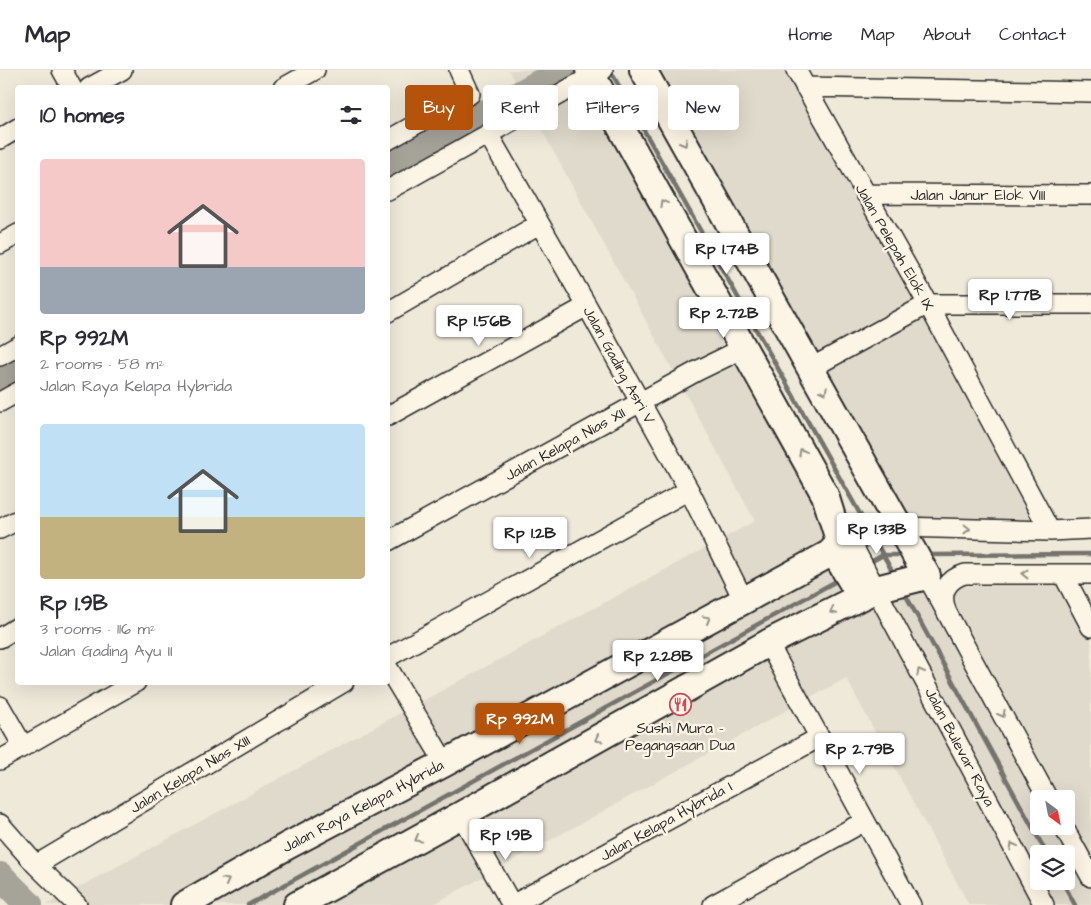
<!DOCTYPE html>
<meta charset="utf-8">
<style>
:root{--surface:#fff;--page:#f7f7f7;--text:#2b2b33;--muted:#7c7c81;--line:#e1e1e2;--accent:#b45309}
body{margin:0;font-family:"Architects Daughter",sans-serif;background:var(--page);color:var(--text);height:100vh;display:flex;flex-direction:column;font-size:19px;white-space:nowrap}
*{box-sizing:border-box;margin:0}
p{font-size:16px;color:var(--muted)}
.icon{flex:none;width:28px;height:28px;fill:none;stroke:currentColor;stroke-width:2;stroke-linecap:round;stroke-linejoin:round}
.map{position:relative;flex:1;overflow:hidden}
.side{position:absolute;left:15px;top:15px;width:375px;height:600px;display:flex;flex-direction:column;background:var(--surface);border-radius:5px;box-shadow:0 5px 20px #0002}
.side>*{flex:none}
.top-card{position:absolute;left:405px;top:15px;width:475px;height:45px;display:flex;gap:10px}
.needle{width:32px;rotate:148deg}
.fabs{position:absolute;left:1030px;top:720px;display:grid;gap:10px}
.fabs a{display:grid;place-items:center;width:45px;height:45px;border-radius:5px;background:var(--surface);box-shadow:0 5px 20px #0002;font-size:25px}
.price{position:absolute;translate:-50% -42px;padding:0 11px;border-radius:5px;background:#fff;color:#222;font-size:16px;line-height:32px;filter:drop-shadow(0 1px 2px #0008)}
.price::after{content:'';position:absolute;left:50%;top:30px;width:15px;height:11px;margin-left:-8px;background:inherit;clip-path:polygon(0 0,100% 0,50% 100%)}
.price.selected{background:var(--accent);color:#fff}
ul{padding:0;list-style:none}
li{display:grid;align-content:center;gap:10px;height:265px;padding:0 25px}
li span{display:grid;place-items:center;height:155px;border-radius:5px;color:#555}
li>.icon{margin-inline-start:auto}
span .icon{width:90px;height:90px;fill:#fffc;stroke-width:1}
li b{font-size:21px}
h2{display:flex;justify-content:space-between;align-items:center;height:60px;padding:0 25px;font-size:21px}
.tag{padding:0 18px;border-radius:5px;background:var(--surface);box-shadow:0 5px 20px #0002;font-size:18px;line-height:45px}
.tag.selected{background:var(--accent);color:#fff}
header{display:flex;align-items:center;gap:30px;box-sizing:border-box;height:70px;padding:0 25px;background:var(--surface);border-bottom:1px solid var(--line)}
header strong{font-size:24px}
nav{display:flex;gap:28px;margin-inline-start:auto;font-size:18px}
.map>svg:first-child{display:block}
.built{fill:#e0dacc;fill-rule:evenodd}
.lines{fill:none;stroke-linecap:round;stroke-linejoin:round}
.stream{stroke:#75736d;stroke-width:4.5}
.river{stroke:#a6a399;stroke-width:28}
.minor-casing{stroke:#2b2b2b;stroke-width:22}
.secondary-casing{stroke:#2b2b2b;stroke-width:30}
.minor{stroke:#fcf5e5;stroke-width:19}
.secondary{stroke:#fcf5e5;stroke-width:26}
.oneway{stroke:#949088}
.labels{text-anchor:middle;stroke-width:4.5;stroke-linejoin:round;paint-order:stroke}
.street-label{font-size:15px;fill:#2b2b2b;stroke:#fcf5e5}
.poi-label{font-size:15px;fill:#2b2b2b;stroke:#fcf5e5}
</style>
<header>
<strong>Map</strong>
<nav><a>Home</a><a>Map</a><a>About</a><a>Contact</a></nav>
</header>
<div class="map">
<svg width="1091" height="835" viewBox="0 0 1091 835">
<rect width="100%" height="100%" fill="#efe9da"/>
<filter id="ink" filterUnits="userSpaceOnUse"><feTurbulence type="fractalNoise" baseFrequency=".02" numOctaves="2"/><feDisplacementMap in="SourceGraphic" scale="10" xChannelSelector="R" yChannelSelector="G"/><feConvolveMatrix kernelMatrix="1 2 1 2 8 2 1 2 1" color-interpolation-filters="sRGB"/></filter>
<g filter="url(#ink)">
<path class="built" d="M509,0h75l289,522 189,-11 29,52v272h-122l-123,-227 -414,227h-386l709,-384zM1039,729h27v27h-27zM1039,784h27v27h-27z
M652,0h139l251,451 -139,5z"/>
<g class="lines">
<path class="stream" d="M610,0l259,460
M873,467l22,39
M924,485l167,-1
M867,494l16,-9h21
M904,522l143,262
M1062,811l13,24
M248,835l592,-326"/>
<path class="river" d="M388,97l176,-97
M0,311l18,-9
M0,806l29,29"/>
<defs>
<path id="minor" d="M62,0l10,18
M796,0l132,234 122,227
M805,17l286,5
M89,18l33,-18
M283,18l32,-18
M488,64l99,172 102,184 54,109
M0,69l18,-11
M388,70l82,-46 -11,-24
M388,120l215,-120
M865,124l226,1
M0,174l18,-10
M388,242l151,-88
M0,286l18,-10
M811,298l117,-64h163
M0,332l18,-10
M388,346l199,-110
M840,452l204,383
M0,459l18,-9
M849,469l51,-12 150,4 41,-2
M388,471l309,-170 47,-23
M1063,504l28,53
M927,506l121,223
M946,540c-7,-18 2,-31 19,-36h126
M0,568l18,-11
M768,573l143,262
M388,587l301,-167
M388,598l57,95
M0,636l23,40
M0,690l136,-78
M461,745l51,90
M0,754l36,41 41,40
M1063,756l28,51
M36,795l308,-183
M512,835l308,-168
M713,835l152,-84"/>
<path id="secondary" d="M833,480l28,47
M184,835l103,-59 158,-83 384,-209 8,-8 2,-6 -14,-45 -236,-425
M297,835l164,-90 307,-172 108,-54 51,-13 -284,-506"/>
</defs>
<use href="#minor" class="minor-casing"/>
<use href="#secondary" class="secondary-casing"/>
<use href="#minor" class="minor"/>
<use href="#secondary" class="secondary"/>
</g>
<defs><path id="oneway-chevron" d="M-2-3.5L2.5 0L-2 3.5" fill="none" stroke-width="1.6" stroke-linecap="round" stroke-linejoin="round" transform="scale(1.25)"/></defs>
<g class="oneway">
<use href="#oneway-chevron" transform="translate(684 73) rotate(60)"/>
<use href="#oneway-chevron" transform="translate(663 133) rotate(-119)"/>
<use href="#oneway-chevron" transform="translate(824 321) rotate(61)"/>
<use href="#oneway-chevron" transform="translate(802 382) rotate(-119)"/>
<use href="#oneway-chevron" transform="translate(967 459) rotate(1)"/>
<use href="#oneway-chevron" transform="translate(1025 504) rotate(180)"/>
<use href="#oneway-chevron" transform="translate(833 541) rotate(153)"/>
<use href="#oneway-chevron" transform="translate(707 549) rotate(-29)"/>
<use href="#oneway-chevron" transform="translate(920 602) rotate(-118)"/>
<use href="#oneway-chevron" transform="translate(1002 644) rotate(61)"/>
<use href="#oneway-chevron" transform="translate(598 669) rotate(151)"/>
<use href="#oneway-chevron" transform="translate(418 769) rotate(151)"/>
<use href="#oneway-chevron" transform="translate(1013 776) rotate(-118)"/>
<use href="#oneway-chevron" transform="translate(226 811) rotate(-29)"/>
</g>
</g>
<defs>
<symbol id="restaurant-ring" viewBox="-11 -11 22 22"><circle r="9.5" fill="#fcf5e5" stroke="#d1495b" stroke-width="1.5"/><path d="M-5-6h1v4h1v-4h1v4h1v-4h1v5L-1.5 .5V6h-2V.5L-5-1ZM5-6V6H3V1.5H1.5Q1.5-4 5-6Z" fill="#d1495b"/></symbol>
</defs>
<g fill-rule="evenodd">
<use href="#restaurant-ring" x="668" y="622" width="25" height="25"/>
</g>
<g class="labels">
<g class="street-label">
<text x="978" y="130">Jalan Janur Elok VIII</text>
<text transform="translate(895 177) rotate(60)" y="5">Jalan Pelepah Elok IX</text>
<text transform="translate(619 295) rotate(61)" y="5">Jalan Gading Asri V</text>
<text transform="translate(565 374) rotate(-29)" y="5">Jalan Kelapa Nias XII</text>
<text transform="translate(960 677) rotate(62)" y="5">Jalan Bulevar Raya</text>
<text transform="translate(190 704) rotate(-31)" y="5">Jalan Kelapa Nias XIII</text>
<text transform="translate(363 736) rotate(-28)" y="5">Jalan Raya Kelapa Hybrida</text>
<text transform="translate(666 751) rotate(-29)" y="5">Jalan Kelapa Hybrida I</text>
</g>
<g class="poi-label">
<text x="680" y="663">Sushi Mura -<tspan x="680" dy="17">Pegangsaan Dua</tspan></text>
</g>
</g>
</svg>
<div class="fabs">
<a><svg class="needle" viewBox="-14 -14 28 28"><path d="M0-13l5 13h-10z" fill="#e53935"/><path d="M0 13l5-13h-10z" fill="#7c7c81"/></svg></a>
<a><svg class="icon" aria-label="layers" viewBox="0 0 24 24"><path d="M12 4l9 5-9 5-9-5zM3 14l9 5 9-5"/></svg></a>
</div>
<b class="price" style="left:727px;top:205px">Rp 1.74B</b>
<b class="price" style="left:1010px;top:251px">Rp 1.77B</b>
<b class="price" style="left:724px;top:269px">Rp 2.72B</b>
<b class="price" style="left:479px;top:277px">Rp 1.56B</b>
<b class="price" style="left:877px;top:485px">Rp 1.33B</b>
<b class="price" style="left:530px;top:489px">Rp 1.2B</b>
<b class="price" style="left:658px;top:612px">Rp 2.28B</b>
<b class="price selected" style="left:520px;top:675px">Rp 992M</b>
<b class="price" style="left:860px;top:705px">Rp 2.79B</b>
<b class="price" style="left:506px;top:791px">Rp 1.9B</b>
<div class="top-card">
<a class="tag selected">Buy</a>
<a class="tag">Rent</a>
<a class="tag">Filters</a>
<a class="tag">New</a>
</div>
<section class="side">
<h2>10 homes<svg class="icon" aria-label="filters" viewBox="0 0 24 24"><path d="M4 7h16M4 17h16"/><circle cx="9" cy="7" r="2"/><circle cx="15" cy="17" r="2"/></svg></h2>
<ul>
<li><span style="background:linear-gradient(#f6c9c9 70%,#9aa5b1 0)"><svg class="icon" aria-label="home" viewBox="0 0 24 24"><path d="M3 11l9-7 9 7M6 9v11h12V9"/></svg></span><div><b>Rp 992M</b><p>2 rooms · 58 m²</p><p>Jalan Raya Kelapa Hybrida</p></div></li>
<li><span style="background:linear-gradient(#bfe0f5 60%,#c2b280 0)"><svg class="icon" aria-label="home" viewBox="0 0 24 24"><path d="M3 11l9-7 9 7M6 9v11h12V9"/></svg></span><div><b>Rp 1.9B</b><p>3 rooms · 116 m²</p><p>Jalan Gading Ayu II</p></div></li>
</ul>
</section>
</div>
